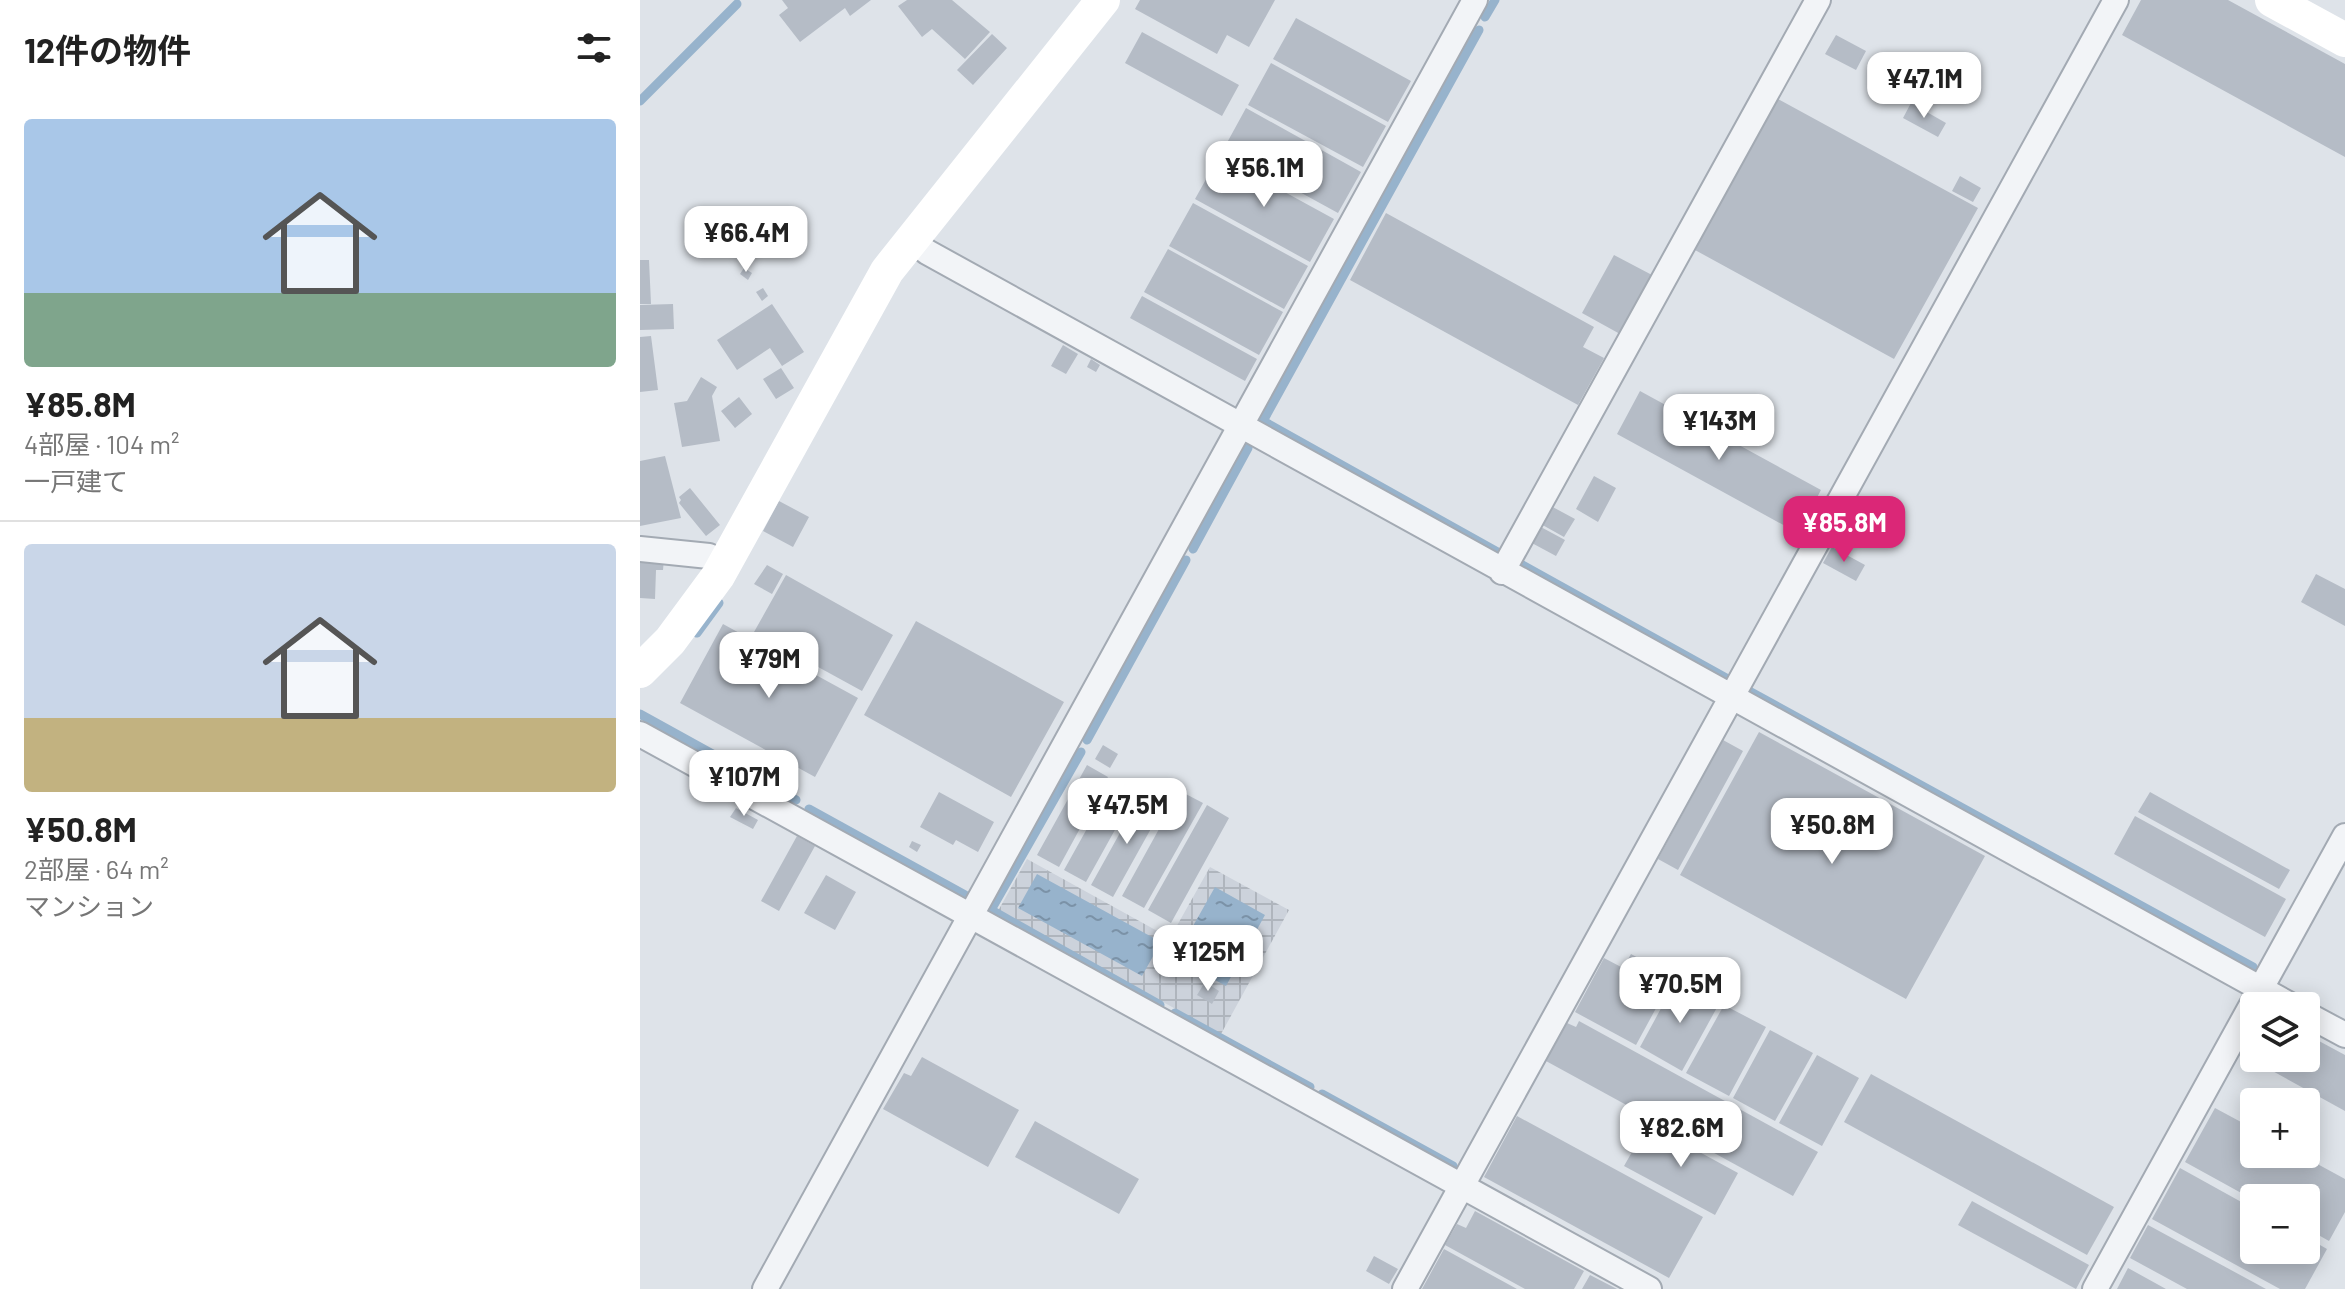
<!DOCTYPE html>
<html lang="ja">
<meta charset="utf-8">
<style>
:root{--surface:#fff;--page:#f2f2f2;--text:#222;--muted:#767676;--line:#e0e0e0;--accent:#db2777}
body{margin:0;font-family:Barlow,"Noto Sans JP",sans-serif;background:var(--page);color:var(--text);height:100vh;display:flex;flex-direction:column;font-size:30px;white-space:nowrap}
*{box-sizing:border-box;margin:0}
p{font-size:26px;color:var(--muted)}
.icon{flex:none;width:44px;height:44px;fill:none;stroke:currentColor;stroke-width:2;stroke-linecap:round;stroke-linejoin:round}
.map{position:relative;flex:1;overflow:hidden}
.drawer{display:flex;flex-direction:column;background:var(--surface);width:640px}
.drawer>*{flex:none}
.tools{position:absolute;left:1600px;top:992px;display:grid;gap:16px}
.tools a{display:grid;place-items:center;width:80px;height:80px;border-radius:8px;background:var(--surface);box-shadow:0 4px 20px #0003;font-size:40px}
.price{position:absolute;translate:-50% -68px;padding:0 18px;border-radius:16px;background:#fff;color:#222;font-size:26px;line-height:52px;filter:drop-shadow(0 2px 4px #0008)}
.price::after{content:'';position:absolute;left:50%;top:48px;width:24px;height:18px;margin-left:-12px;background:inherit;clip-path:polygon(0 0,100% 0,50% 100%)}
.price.on{background:var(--accent);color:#fff}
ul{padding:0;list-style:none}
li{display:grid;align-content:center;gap:16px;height:424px;padding:0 24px}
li+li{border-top:2px solid var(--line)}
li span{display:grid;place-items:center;height:248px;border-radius:8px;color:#555}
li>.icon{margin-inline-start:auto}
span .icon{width:144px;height:144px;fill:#fffc;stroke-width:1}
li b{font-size:34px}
h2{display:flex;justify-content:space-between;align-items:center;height:96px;padding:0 24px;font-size:34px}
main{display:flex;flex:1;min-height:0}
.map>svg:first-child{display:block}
.industrial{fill:url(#industrial-grid)}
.water{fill:url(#water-ripples)}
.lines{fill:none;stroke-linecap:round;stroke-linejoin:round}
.stream{stroke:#97b3cc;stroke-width:9}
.building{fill:#b5bcc6}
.street-casing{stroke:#a3aab3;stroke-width:28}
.street{stroke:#f2f4f7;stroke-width:24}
.secondary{stroke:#fff;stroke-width:34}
</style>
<main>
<section class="drawer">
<h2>12件の物件<svg class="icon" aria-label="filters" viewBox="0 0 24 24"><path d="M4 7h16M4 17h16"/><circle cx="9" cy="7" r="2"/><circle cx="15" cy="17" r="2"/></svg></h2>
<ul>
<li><span style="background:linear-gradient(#a9c7e8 70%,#7fa58c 0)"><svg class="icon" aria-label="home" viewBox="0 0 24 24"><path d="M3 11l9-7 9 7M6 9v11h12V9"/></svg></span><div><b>¥85.8M</b><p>4部屋 · 104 m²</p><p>一戸建て</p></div></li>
<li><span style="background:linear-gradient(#c9d6e8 70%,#c2b280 0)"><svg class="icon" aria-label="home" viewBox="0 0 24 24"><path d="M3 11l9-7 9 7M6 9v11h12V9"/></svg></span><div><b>¥50.8M</b><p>2部屋 · 64 m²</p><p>マンション</p></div></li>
</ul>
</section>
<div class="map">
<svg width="1705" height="1289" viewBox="0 0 1705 1289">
<defs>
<pattern id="industrial-grid" width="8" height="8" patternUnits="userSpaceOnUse" patternTransform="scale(2)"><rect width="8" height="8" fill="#ccd2db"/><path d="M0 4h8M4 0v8" fill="none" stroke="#afb5bd"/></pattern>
<pattern id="water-ripples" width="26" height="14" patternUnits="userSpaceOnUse" patternTransform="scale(2)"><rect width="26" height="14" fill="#97b3cc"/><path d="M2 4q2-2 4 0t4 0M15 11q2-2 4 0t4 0" fill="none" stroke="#7b92a7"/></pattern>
</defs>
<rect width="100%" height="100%" fill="#dee3e9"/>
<path class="industrial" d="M387,859l143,79 40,-71 79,43 -68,124 -223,-123z"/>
<path class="water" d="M397,874l124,68 -19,34 -124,-68z
M575,887l50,28 -39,71 -51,-28z"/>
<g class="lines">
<path class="stream" d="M845,17l10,-17
M0,101l97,-97
M623,421l238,133
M622,423l217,-393
M553,549l55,-101
M877,562l209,116
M57,633l22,-30
M1109,691l504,276
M0,714l156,86
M447,740l99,-180
M169,809l156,86
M351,910l90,-158
M353,911l167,94
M535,1013l135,74
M682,1094l131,72"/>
</g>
<path class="building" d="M142,0h89l-21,16 -5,-8 -45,34 -21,-27 9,-7z
M267,0h45l38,32 -25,27 -33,-30 -10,8 -24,-31z
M500,0h135l-26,47 -22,-12 -10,19 -82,-45z
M1501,0h87l117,64v93l-223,-122z
M656,18l115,63 -23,41 -115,-63z
M502,32l97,53 -17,31 -97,-53z
M352,34l15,14 -34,37 -16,-15z
M1196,35l30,16 -10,19 -31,-16z
M631,63l115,63 -23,41 -115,-62z
M1138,99l200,109 -84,151 -199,-109z
M1271,103l35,20 -8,14 -35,-19z
M606,108l115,64 -23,41 -115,-63z
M579,156l115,63 -24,43 -115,-63z
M1320,176l21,12 -8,14 -21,-11z
M553,203l115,63 -24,43 -115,-63z
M746,213l208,114 -11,20 21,11 -26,47 -228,-125z
M528,249l115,63 -24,43 -115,-63z
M974,255l38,20 -32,59 -38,-21z
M0,260h9l2,44h-11z
M104,268l8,5 -4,7 -8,-6z
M123,288l5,8 -6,5 -6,-9z
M502,296l115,63 -12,22 -115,-63z
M33,304l1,25 -34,1v-25z
M132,304l32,48 -22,14 -12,-18 -33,22 -20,-30z
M11,336l7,54 -18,2v-55z
M423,345l15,9 -12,20 -15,-8z
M451,359l9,6 -4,7 -9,-5z
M141,368l13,20 -18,11 -13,-20z
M61,377l16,10 -5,9 8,45 -38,6 -8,-44 13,-2z
M1000,391l181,99 -23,43 -181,-99z
M99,397l13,17 -17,14 -14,-17z
M25,456l16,62 -41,8v-65z
M954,476l22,12 -18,34 -22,-13z
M50,488l30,37 -14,11 -27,-33 2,-3 -2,-3z
M139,501l30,16 -16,30 -30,-16z
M909,505l26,14 -11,18 -25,-14z
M899,526l26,14 -9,16 -26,-14z
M1192,547l33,18 -9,16 -33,-18z
M0,558l24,1 -1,11h-7l-1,29 -15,-1z
M127,565l16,9 -11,20 -18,-10z
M1676,574l29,15v37l-44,-24z
M146,575l107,60 -31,56 -108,-59z
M276,621l148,81 -53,95 -147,-82z
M83,624l135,74 -43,79 -135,-74z
M1119,732l226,124 -79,143 -226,-124z
M1083,740l20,11 -65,119 -20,-11z
M463,745l15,9 -8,14 -15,-9z
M447,765l21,12 -49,90 -22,-12z
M474,780l22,12 -50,90 -22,-12z
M519,780l12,7 -6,9 -11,-6z
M540,791l23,12 -59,105 -22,-12z
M299,792l55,30 -16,30 -22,-12 -3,5 -33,-18z
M1510,792l140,78 -11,19 -141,-77z
M501,795l22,12 -50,90 -22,-12z
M567,805l22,13 -58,105 -23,-13z
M96,808l22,12 -5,9 -23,-12z
M1495,816l151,83 -21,38 -151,-83z
M157,836l18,10 -36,65 -18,-10z
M272,841l9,4 -4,7 -8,-5z
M186,875l30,17 -21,38 -31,-17z
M991,954l42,23 -37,68 -61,-33 29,-54 19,10z
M1037,979l43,23 -38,69 -42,-24z
M565,982l14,9 -7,13 -15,-9z
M1084,1005l42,22 -37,69 -43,-23z
M939,1021l239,131 -25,44 -247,-135 21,-38 9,4z
M1130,1030l43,23 -38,68 -42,-23z
M1666,1034l39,21v56l-96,-53 5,-9v9h52z
M1177,1055l42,23 -37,68 -43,-23z
M282,1057l97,53 -31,57 -105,-58 21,-36 7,3z
M1231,1074l243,133 -27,48 -243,-133z
M1575,1108l39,21v25h45l46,25v33l-16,29 -23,-13v-30l-52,2 -69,-38z
M877,1116l186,101 -34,61 -185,-101z
M395,1121l104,58 -20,35 -104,-57z
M1008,1124l90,49 -23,42 -91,-49z
M1540,1168l74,41v41h52v-13l21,12 -22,40h-25l-128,-70z
M1332,1201l117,64 -13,24 -118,-64z
M835,1211l109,60 -10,18h-49l-80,-44 12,-21 9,4z
M1508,1225l118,64h-79l-57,-31z
M804,1249l73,40h-95z
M734,1256l24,13 -9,15 -23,-13z
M1488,1268l38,21h-49z
M950,1275l27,14h-35z"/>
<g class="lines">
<defs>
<path id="street" d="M272,240l15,12 1365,754
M0,549l69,7 16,8
M862,572l316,-572
M0,734l1009,555
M1666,1014l39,21
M125,1289l710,-1289
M765,1289l711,-1289
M1455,1289l250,-453"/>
</defs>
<use href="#street" class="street-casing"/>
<use href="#street" class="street"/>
<path class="secondary" d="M1632,0l73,40
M0,671l30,-30 48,-65 169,-305 216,-271"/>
</g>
</svg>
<div class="tools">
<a><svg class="icon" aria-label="layers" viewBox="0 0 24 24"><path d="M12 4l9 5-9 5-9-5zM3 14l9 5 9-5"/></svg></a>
<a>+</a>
<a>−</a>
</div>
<b class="price" style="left:1284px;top:120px">¥47.1M</b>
<b class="price" style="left:624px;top:209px">¥56.1M</b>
<b class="price" style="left:106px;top:274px">¥66.4M</b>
<b class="price" style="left:1079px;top:462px">¥143M</b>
<b class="price on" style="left:1204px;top:564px">¥85.8M</b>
<b class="price" style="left:129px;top:700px">¥79M</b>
<b class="price" style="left:104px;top:818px">¥107M</b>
<b class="price" style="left:487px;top:846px">¥47.5M</b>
<b class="price" style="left:1192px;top:866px">¥50.8M</b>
<b class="price" style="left:568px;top:993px">¥125M</b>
<b class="price" style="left:1040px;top:1025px">¥70.5M</b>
<b class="price" style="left:1041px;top:1169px">¥82.6M</b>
</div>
</main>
